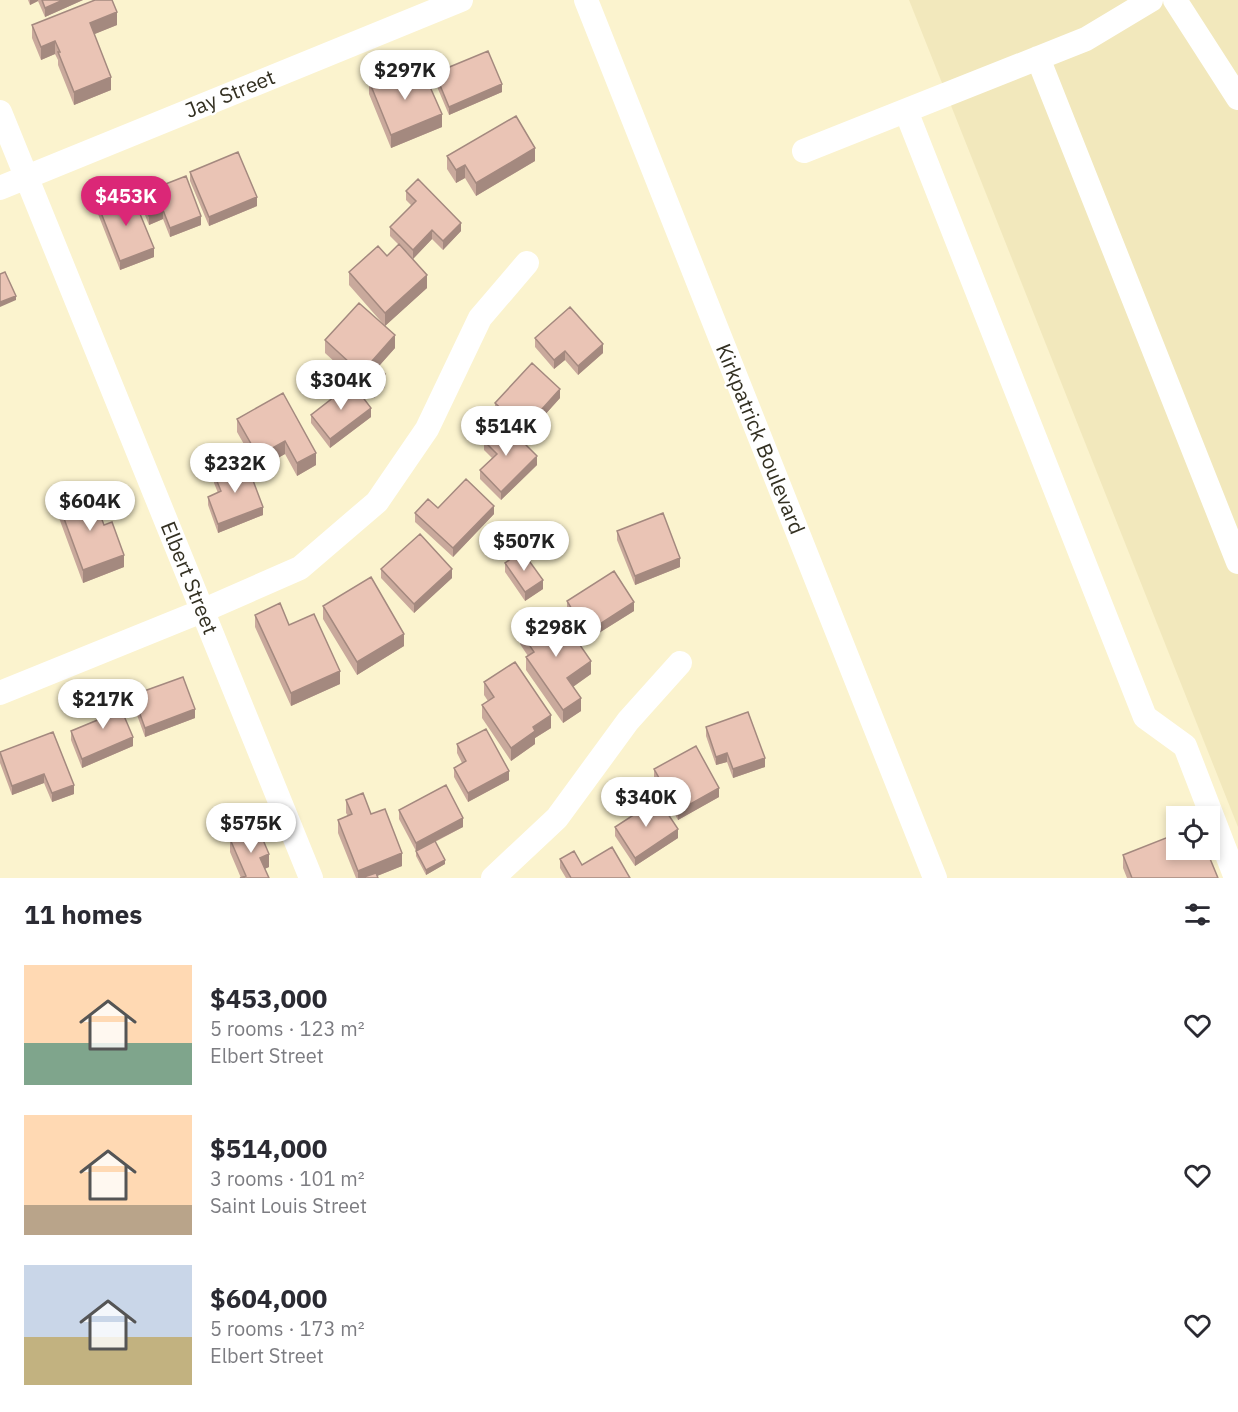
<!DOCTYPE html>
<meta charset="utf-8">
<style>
:root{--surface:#fff;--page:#f2f2f3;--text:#2b2b33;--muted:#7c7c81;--accent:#db2777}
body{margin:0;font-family:"IBM Plex Sans",sans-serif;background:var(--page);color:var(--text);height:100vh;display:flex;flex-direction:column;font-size:22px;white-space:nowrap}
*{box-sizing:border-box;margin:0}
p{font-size:20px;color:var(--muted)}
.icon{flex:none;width:33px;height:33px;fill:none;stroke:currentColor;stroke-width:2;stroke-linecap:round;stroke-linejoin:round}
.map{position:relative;height:878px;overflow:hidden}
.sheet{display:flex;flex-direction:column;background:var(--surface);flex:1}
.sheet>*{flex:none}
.controls{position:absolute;left:1166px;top:806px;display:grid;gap:12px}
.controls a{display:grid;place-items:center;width:54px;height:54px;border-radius:0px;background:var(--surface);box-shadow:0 3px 9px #0003;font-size:30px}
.price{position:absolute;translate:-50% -51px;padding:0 14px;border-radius:21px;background:#fff;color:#222;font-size:20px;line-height:39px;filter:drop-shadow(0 2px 3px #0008)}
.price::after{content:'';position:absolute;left:50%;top:36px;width:18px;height:14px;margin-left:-9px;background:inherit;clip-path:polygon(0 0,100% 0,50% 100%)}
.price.active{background:var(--accent);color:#fff}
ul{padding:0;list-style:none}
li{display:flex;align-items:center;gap:18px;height:150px;padding:0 24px}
li span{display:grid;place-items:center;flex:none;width:168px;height:120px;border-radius:0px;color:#555}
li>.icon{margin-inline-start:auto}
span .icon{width:72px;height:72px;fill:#fffc;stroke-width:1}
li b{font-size:26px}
h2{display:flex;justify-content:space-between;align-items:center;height:72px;padding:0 24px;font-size:26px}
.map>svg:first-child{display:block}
.built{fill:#f2e8bc}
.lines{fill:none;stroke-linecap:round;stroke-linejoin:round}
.minor{stroke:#fff;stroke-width:24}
.wall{fill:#c9a99c}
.shaded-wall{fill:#a4897f}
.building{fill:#eac4b5;stroke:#a4897f;stroke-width:1.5}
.labels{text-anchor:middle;stroke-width:4.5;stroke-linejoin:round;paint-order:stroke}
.street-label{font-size:21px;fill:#333022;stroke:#fff}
</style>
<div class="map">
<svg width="1238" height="878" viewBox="0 0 1238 878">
<rect width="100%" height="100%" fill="#fbf3ce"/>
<path class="built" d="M909,0h329v827z"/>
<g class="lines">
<path class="minor" d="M586,0l349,878
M1175,0l63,98
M1038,58l200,504
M906,111l239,606 40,29 51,132
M0,112l311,766
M804,151l282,-112 65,-39
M0,188l461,-188
M0,693l202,-82 98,-43 77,-66 50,-73 53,-111 47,-55
M493,878l64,-60 71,-97 52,-58"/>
</g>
<path class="wall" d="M28,0h55l-38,17 -7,-16 -8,4z
M32,25h85l-23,9 17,56 -37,15 -16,-40v-5l-3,-6 -14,6 -9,-22z
M435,73l67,19 -53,23 -14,-33z
M369,81h29l44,46 -51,21 -22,-54z
M447,156l88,5 -59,35 -11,-18 -9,5 -9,-14z
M190,172l67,34 -48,20 -19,-45z
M406,191l55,40 -18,19 -11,-11 -19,20 -7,-8 21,37 -42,38 -36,-41v-13l38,-16 12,-11 -9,-9v-9l22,-21 -6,-6z
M140,194l61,31 -31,12 -7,-18 -14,6 -9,-22z
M98,205l56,52 -34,13 -22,-56z
M535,338l68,15 -25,22 -13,-15 -11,9 -19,-22z
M325,340l70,8 -17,19 7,20 -11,11 -49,-45z
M283,393l33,72 -19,11 -12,-22 -27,15 -21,-37v-13z
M560,398l-36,40 -29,-27v-8z
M311,415l60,2 -41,31 -19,-25z
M484,441l53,24 -36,35 -21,-21v-9l12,-12 -8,-8z
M214,474l49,41 -45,18 -10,-28v-8l10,-4 -4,-10z
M59,505l45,20 20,42 -41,16 -24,-65z
M438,508l56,6 -41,43 -38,-35v-9z
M617,531l63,36 -45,18 -18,-45z
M505,563l38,26 -18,12 -20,-29z
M381,569l71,9 -38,35 -33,-35z
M567,601l67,10 -48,30 -19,-31z
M323,606l81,40 -47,29 -34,-56z
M255,615l34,10 51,59 -49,22 -36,-79z
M543,627l48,47 -18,13 8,24 -18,12 -37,-53v-13l2,-1 -8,-12v-13z
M484,682l67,46 -16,10v6l-24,17 -29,-43v-13l6,-4 -4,-6z
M133,695l62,23 -50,19 -12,-33z
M95,707l38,39 -51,22 -11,-28v-9l26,-11 -2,-4z
M706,727l59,40 -32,11 -6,-16 -11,3 -10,-29z
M53,732l21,62 -22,8 -8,-19 -32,12 -12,-32v-11z
M457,744l52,36 -41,22 -14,-25v-9l8,-5 -5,-10z
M654,769l65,28 -41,23 -24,-42z
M346,800l25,14 31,52 -25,10 1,2h-22l-18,-45v-13l10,-4 -2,-3z
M399,810l64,17 -28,15 10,22 -19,11 -10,-19v-5l-17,-32z
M615,827l63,11 -43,28 -20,-30z
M230,839l39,28 -28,11 -11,-26z
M1123,855l95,23h-91l-4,-10z
M560,859l22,6 48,13h-64l-6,-10z"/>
<path class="shaded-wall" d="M30,0h8v1l-8,4z
M63,0h20l-38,17v-9z
M117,12v13l-27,11v-13z
M55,41v13l-14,6v-13z
M111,77v13l-37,15v-13z
M502,84v8l-53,23v-8z
M442,114v13l-51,21v-13z
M535,148v13l-59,35v-13z
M465,165v13l-9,5v-13z
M257,197v9l-48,20v-9z
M163,210v9l-14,6v-9z
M201,216v9l-31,12v-9z
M461,223v8l-18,19v-9z
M432,230v9l-19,20v-9z
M154,248v9l-34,13v-9z
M427,275v13l-42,38v-13z
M16,296v4l-16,7v-5z
M395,335v13l-23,26v-13z
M603,344v9l-25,22v-9z
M565,351v9l-11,9v-9z
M385,374v13l-11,11v-13z
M560,389v9l-36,40v-9z
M371,408v9l-41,31v-9z
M285,441v13l-27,15v-13z
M316,453v12l-19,11v-13z
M537,456v9l-36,35v-8z
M494,506v8l-41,43v-9z
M263,507v8l-45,18v-9z
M124,555v12l-41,16v-13z
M680,558v9l-45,18v-9z
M452,569v9l-38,35v-9z
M543,580v9l-18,12v-9z
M634,602v9l-48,30v-8z
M404,634v12l-47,29v-13z
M591,661v13l-24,17v-13z
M340,671v13l-49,22v-13z
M581,698v13l-18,12v-13z
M195,709v9l-50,19v-9z
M551,715v13l-16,10v6l-24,17v-13l22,-21z
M133,737v9l-51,22v-9z
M727,753v9l-11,3v-8z
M765,758v9l-32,11v-9z
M509,771v9l-41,22v-9z
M44,774v9l-32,12v-9z
M74,785v9l-22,8v-9z
M719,788v9l-41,23v-9z
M463,818v9l-47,24v-8z
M678,829v9l-43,28v-8z
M402,853v13l-30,12h-14v-7z
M269,854v13l-9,4v-13z
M445,860v4l-19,11v-5z"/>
<path class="building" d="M42,0h21l-18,8z
M95,0h17l5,12 -27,11 21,54 -37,15 -16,-40h2l-5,-11 -14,6 -9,-22z
M488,51l14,33 -53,23 -14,-34z
M393,71l5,10 25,-10 19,43 -51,21 -22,-54z
M516,116l19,32 -59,35 -11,-18 -9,5 -9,-14z
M238,152l19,45 -48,20 -19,-45z
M186,176l15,40 -31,12 -7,-18 -14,6 -9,-22z
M418,179l43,44 -18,18 -11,-11 -19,20 -23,-23 26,-26 -10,-10z
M131,192l23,56 -34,13 -22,-56z
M399,244l28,31 -42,38 -36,-41 29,-26 9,10z
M5,272l11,24 -16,6v-28z
M359,303l36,32 -23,26 13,13 -11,11 -49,-45z
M570,307l33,37 -25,22 -13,-15 -11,9 -19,-22z
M532,363l28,26 -36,40 -29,-26z
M352,383l19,25 -41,31 -19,-24z
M283,393l33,60 -19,10 -12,-22 -27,15 -21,-37z
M503,422l34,34 -36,36 -21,-22 17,-16 -13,-13z
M246,462l17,45 -45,17 -10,-27 13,-6 -7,-17z
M466,479l28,27 -41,42 -38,-35 13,-14 10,9z
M92,493l12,32 8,-3 12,33 -41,15 -24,-65z
M663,513l17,45 -45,18 -18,-45z
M420,534l32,35 -38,35 -33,-35z
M522,551l21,29 -18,12 -20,-29z
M614,571l20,31 -48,31 -19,-32z
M371,577l33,57 -47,28 -34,-56z
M280,603l9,22 25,-11 26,57 -49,22 -36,-78z
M560,616l31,45 -24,17 14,20 -18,12 -37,-53 8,-5 -14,-21 17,-13 6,9z
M515,662l36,53 -18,12 2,4 -24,17 -29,-43 12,-8 -10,-15z
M183,677l12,32 -50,19 -12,-33z
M116,697l17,40 -51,22 -11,-28 29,-12 -5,-12z
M748,712l17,46 -32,11 -6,-16 -11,4 -10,-30z
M486,729l23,42 -41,22 -14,-25 12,-7 -9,-17z
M53,732l21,53 -22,8 -8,-19 -32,12 -12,-34z
M696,746l23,42 -41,23 -24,-42z
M446,785l17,33 -47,25 -17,-33z
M363,793l8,21 14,-5 17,44 -44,18 -20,-51 14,-6 -6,-14z
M658,799l20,30 -43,29 -20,-31z
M258,828l11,26 -9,4 9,20h-29l6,-2 -16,-37z
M1176,834v15h30l12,29h-86l-9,-23z
M435,841l10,19 -19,10 -10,-19z
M612,847l18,31h-59l-11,-19 14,-8 8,14z
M376,873l2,5h-17z"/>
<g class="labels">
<g class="street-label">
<text transform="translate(230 94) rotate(-22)" y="7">Jay Street</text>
<text transform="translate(760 439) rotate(68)" y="7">Kirkpatrick Boulevard</text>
<text transform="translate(189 578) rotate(68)" y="7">Elbert Street</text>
</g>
</g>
</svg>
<div class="controls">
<a><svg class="icon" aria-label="locate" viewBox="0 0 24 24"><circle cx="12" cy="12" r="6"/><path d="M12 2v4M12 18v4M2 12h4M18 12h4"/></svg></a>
</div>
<b class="price" style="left:405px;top:101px">$297K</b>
<b class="price active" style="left:126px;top:227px">$453K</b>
<b class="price" style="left:341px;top:411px">$304K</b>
<b class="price" style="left:506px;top:457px">$514K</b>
<b class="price" style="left:235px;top:494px">$232K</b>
<b class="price" style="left:90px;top:532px">$604K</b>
<b class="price" style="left:524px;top:572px">$507K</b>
<b class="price" style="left:556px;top:658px">$298K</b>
<b class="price" style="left:103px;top:730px">$217K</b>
<b class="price" style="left:646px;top:828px">$340K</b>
<b class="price" style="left:251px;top:854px">$575K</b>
</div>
<section class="sheet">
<h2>11 homes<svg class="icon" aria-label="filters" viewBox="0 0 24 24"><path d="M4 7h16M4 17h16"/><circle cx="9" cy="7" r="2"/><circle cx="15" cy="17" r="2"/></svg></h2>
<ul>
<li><span style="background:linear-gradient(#ffd9b3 65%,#7fa58c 0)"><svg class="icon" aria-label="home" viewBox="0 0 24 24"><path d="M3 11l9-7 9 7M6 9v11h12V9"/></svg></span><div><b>$453,000</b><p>5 rooms · 123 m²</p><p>Elbert Street</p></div><svg class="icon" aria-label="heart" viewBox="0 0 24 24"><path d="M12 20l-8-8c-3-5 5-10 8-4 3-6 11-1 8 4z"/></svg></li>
<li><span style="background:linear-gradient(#ffd9b3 75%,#b9a48a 0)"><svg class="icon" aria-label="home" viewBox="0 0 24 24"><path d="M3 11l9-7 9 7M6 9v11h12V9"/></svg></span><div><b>$514,000</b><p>3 rooms · 101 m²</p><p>Saint Louis Street</p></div><svg class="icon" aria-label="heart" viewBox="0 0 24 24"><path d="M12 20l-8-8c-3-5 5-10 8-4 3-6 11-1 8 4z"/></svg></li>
<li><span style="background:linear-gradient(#c9d6e8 60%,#c2b280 0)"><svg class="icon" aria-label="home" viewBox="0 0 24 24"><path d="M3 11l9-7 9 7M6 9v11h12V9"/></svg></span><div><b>$604,000</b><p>5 rooms · 173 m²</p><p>Elbert Street</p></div><svg class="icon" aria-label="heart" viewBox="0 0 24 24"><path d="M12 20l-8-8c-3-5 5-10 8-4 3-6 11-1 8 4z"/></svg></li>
</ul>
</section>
